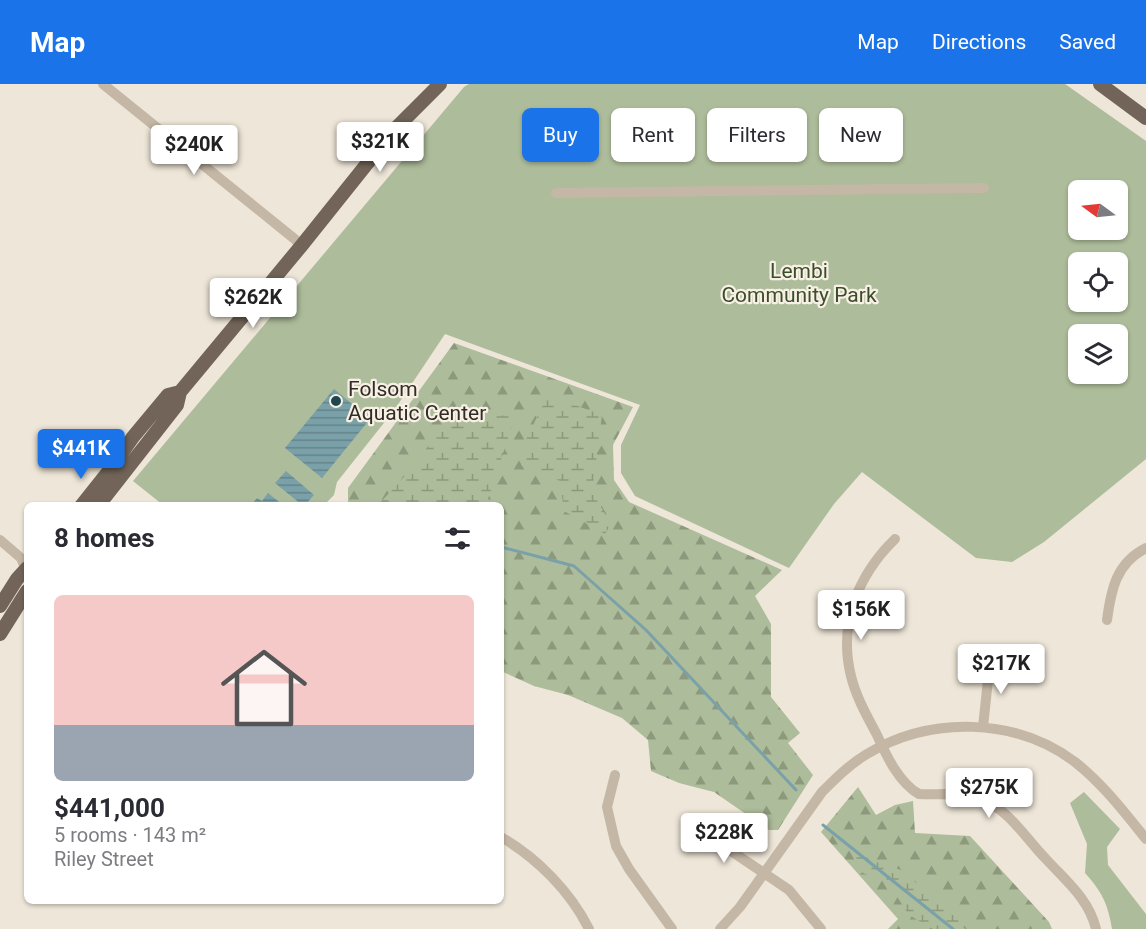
<!DOCTYPE html>
<meta charset="utf-8">
<style>
:root{--surface:#fff;--page:#f7f7f7;--text:#2b2b33;--muted:#7c7c81;--line:#e1e1e2;--accent:#1a73e8}
body{margin:0;font-family:Roboto,sans-serif;background:var(--page);color:var(--text);height:100vh;display:flex;flex-direction:column;font-size:22px;white-space:nowrap}
*{box-sizing:border-box;margin:0}
p{font-size:20px;color:var(--muted)}
.icon{flex:none;width:33px;height:33px;fill:none;stroke:currentColor;stroke-width:2;stroke-linecap:round;stroke-linejoin:round}
.map{position:relative;flex:1;overflow:hidden}
.panel{position:absolute;left:24px;top:418px;width:480px;height:402px;display:flex;flex-direction:column;background:var(--surface);border-radius:9px;box-shadow:0 2px 4px #0004}
.panel>*{flex:none}
.guide{position:absolute;left:522px;top:24px;width:534px;height:54px;display:flex;gap:12px}
.needle{width:39px;rotate:285deg}
.buttons{position:absolute;left:1068px;top:96px;display:grid;gap:12px}
.buttons a{display:grid;place-items:center;width:60px;height:60px;border-radius:9px;background:var(--surface);box-shadow:0 2px 4px #0004;font-size:30px}
.price{position:absolute;translate:-50% -51px;padding:0 14px;border-radius:6px;background:#fff;color:#222;font-size:20px;line-height:39px;filter:drop-shadow(0 2px 3px #0008)}
.price::after{content:'';position:absolute;left:50%;top:36px;width:18px;height:14px;margin-left:-9px;background:inherit;clip-path:polygon(0 0,100% 0,50% 100%)}
.price.selected{background:var(--accent);color:#fff}
ul{padding:0;list-style:none}
li{display:grid;align-content:center;gap:12px;height:318px;padding:0 30px}
li+li{border-top:2px solid var(--line)}
li span{display:grid;place-items:center;height:186px;border-radius:9px;color:#555}
li>.icon{margin-inline-start:auto}
span .icon{width:108px;height:108px;fill:#fffc;stroke-width:1}
li b{font-size:26px}
h2{display:flex;justify-content:space-between;align-items:center;height:72px;padding:0 30px;font-size:26px}
.pill{padding:0 21px;border-radius:9px;background:var(--surface);box-shadow:0 2px 4px #0004;font-size:21px;line-height:54px}
.pill.selected{background:var(--accent);color:#fff}
header{display:flex;align-items:center;gap:36px;box-sizing:border-box;height:84px;padding:0 30px;background:var(--accent);color:#fff}
header strong{font-size:28px}
nav{display:flex;gap:33px;margin-inline-start:auto;font-size:21px}
.map>svg:first-child{display:block}
.green{fill:#adbc9a;fill-rule:evenodd}
.forest{fill:url(#forest-firs)}
.wetland{fill:url(#wetland-marsh)}
.water{fill:url(#water-rules)}
.lines{fill:none;stroke-linecap:round;stroke-linejoin:round}
.stream{stroke:#7aa1a9;stroke-width:3}
.minor{stroke:#c5b7a5;stroke-width:10}
.major{stroke:#726458;stroke-width:14}
.poi-dot{fill:#1f474f;stroke:#f7f0e4;stroke-width:2}
.labels{text-anchor:middle;stroke-width:4.5;stroke-linejoin:round;paint-order:stroke}
.park-label{font-size:21px;fill:#3d4d2c;stroke:#f7f0e4}
.poi-label{font-size:21px;fill:#322b26;stroke:#f7f0e4;text-anchor:start}
</style>
<header>
<strong>Map</strong>
<nav><a>Map</a><a>Directions</a><a>Saved</a></nav>
</header>
<div class="map">
<svg width="1146" height="845" viewBox="0 0 1146 845">
<defs>
<pattern id="forest-firs" width="22" height="20" patternUnits="userSpaceOnUse" patternTransform="scale(1.5)"><rect width="22" height="20" fill="#adbc9a"/><path d="M5 1l3.5 6h-7zM16 11l3.5 6h-7z" fill="#8d997d"/></pattern>
<pattern id="wetland-marsh" width="20" height="14" patternUnits="userSpaceOnUse" patternTransform="scale(1.5)"><rect width="20" height="14" fill="#adbc9a"/><path d="M1 5h8M5 5V1M11 12h8M15 12V8" fill="none" stroke="#8d997d"/></pattern>
<pattern id="water-rules" width="6" height="5" patternUnits="userSpaceOnUse" patternTransform="scale(1.5)"><rect width="6" height="5" fill="#7aa1a9"/><path d="M0 2.5h6" fill="none" stroke="#658389"/></pattern>
</defs>
<rect width="100%" height="100%" fill="#eee6d8"/>
<path class="green" d="M469,0h596l81,57v318l-102,83 -32,20 -36,-4 -114,-86 -28,32 -45,64 -154,-72 -14,-23v-28l19,-40 -195,-71 -50,75 -58,73 -3,13 -10,10h-161l-30,-24 331,-394zM1078,106h40v40h-40zM1078,178h40v40h-40zM1078,250h40v40h-40z
M1084,708l36,37 -13,18 1,18 38,49v15h-34c-4,-25 -10,-37 -27,-56l2,-29 -17,-41z"/>
<path class="forest" d="M454,259l179,64 -20,38 1,35 15,22 153,68 -27,26 16,28v73l29,36 -12,10 25,32 -35,55h-9l-55,-38 -35,-9 -28,-12 -3,-31 -26,-22 -54,-23 -34,-9 -33,-15v-165h-153v-18z
M858,703l18,28 19,-10 18,-4 2,32 55,3 79,86 3,7h-164l10,-10 -77,-87z"/>
<path class="wetland" d="M548,311l54,20 -10,77 19,32 -6,10 -41,-23 -4,-30 -39,-16 5,-26z
M516,330l-30,91h-108l36,-39 31,-44z
M852,768l49,18 52,44 12,15h-32l-24,-14 -21,-32 -30,-12z"/>
<path class="water" d="M334,305l36,30 -48,59 -37,-30z
M286,387l28,24 -9,10h-3l-27,-22z
M268,409l15,12h-32l6,-7 5,3z"/>
<g class="lines">
<path class="stream" d="M501,463l73,19 72,64 150,160
M823,741l130,104"/>
<path class="minor" d="M103,0l199,161
M556,109l428,-5
M895,455c-37,36 -57,85 -44,137 5,21 16,40 26,59 9,20 22,48 42,59 19,1 41,-2 59,4 32,11 46,39 68,61 20,22 43,40 50,70
M0,456l21,18 6,15
M1107,536c4,-30 9,-57 39,-72
M983,643l7,-66
M615,691l-8,32 9,39 13,23 43,60
M700,746l89,60 32,39
M501,753c36,21 69,54 88,92
M720,845l20,-22 82,-115c14,-14 28,-28 45,-38 63,-38 148,-37 208,8 28,22 49,50 71,77"/>
<path class="major" d="M1100,0l46,34
M81,422l31,-39 21,-30 35,-42 12,-3
M98,422l79,-101 3,-13 122,-147 92,-115 46,-46
M0,522l17,-27 10,-11
M0,550l27,-43"/>
</g>
<circle class="poi-dot" cx="336" cy="317" r="6"/>
<g class="labels">
<g class="park-label">
<text x="799" y="194">Lembi<tspan x="799" dy="24">Community Park</tspan></text>
</g>
<g class="poi-label">
<text x="348" y="312">Folsom<tspan x="348" dy="24">Aquatic Center</tspan></text>
</g>
</g>
</svg>
<div class="buttons">
<a><svg class="needle" viewBox="-14 -14 28 28"><path d="M0-13l5 13h-10z" fill="#e53935"/><path d="M0 13l5-13h-10z" fill="#7c7c81"/></svg></a>
<a><svg class="icon" aria-label="locate" viewBox="0 0 24 24"><circle cx="12" cy="12" r="6"/><path d="M12 2v4M12 18v4M2 12h4M18 12h4"/></svg></a>
<a><svg class="icon" aria-label="layers" viewBox="0 0 24 24"><path d="M12 4l9 5-9 5-9-5zM3 14l9 5 9-5"/></svg></a>
</div>
<b class="price" style="left:380px;top:89px">$321K</b>
<b class="price" style="left:194px;top:92px">$240K</b>
<b class="price" style="left:253px;top:245px">$262K</b>
<b class="price selected" style="left:81px;top:396px">$441K</b>
<b class="price" style="left:861px;top:557px">$156K</b>
<b class="price" style="left:1001px;top:611px">$217K</b>
<b class="price" style="left:989px;top:735px">$275K</b>
<b class="price" style="left:724px;top:780px">$228K</b>
<div class="guide">
<a class="pill selected">Buy</a>
<a class="pill">Rent</a>
<a class="pill">Filters</a>
<a class="pill">New</a>
</div>
<section class="panel">
<h2>8 homes<svg class="icon" aria-label="filters" viewBox="0 0 24 24"><path d="M4 7h16M4 17h16"/><circle cx="9" cy="7" r="2"/><circle cx="15" cy="17" r="2"/></svg></h2>
<ul>
<li><span style="background:linear-gradient(#f6c9c9 70%,#9aa5b1 0)"><svg class="icon" aria-label="home" viewBox="0 0 24 24"><path d="M3 11l9-7 9 7M6 9v11h12V9"/></svg></span><div><b>$441,000</b><p>5 rooms · 143 m²</p><p>Riley Street</p></div></li>
</ul>
</section>
</div>
